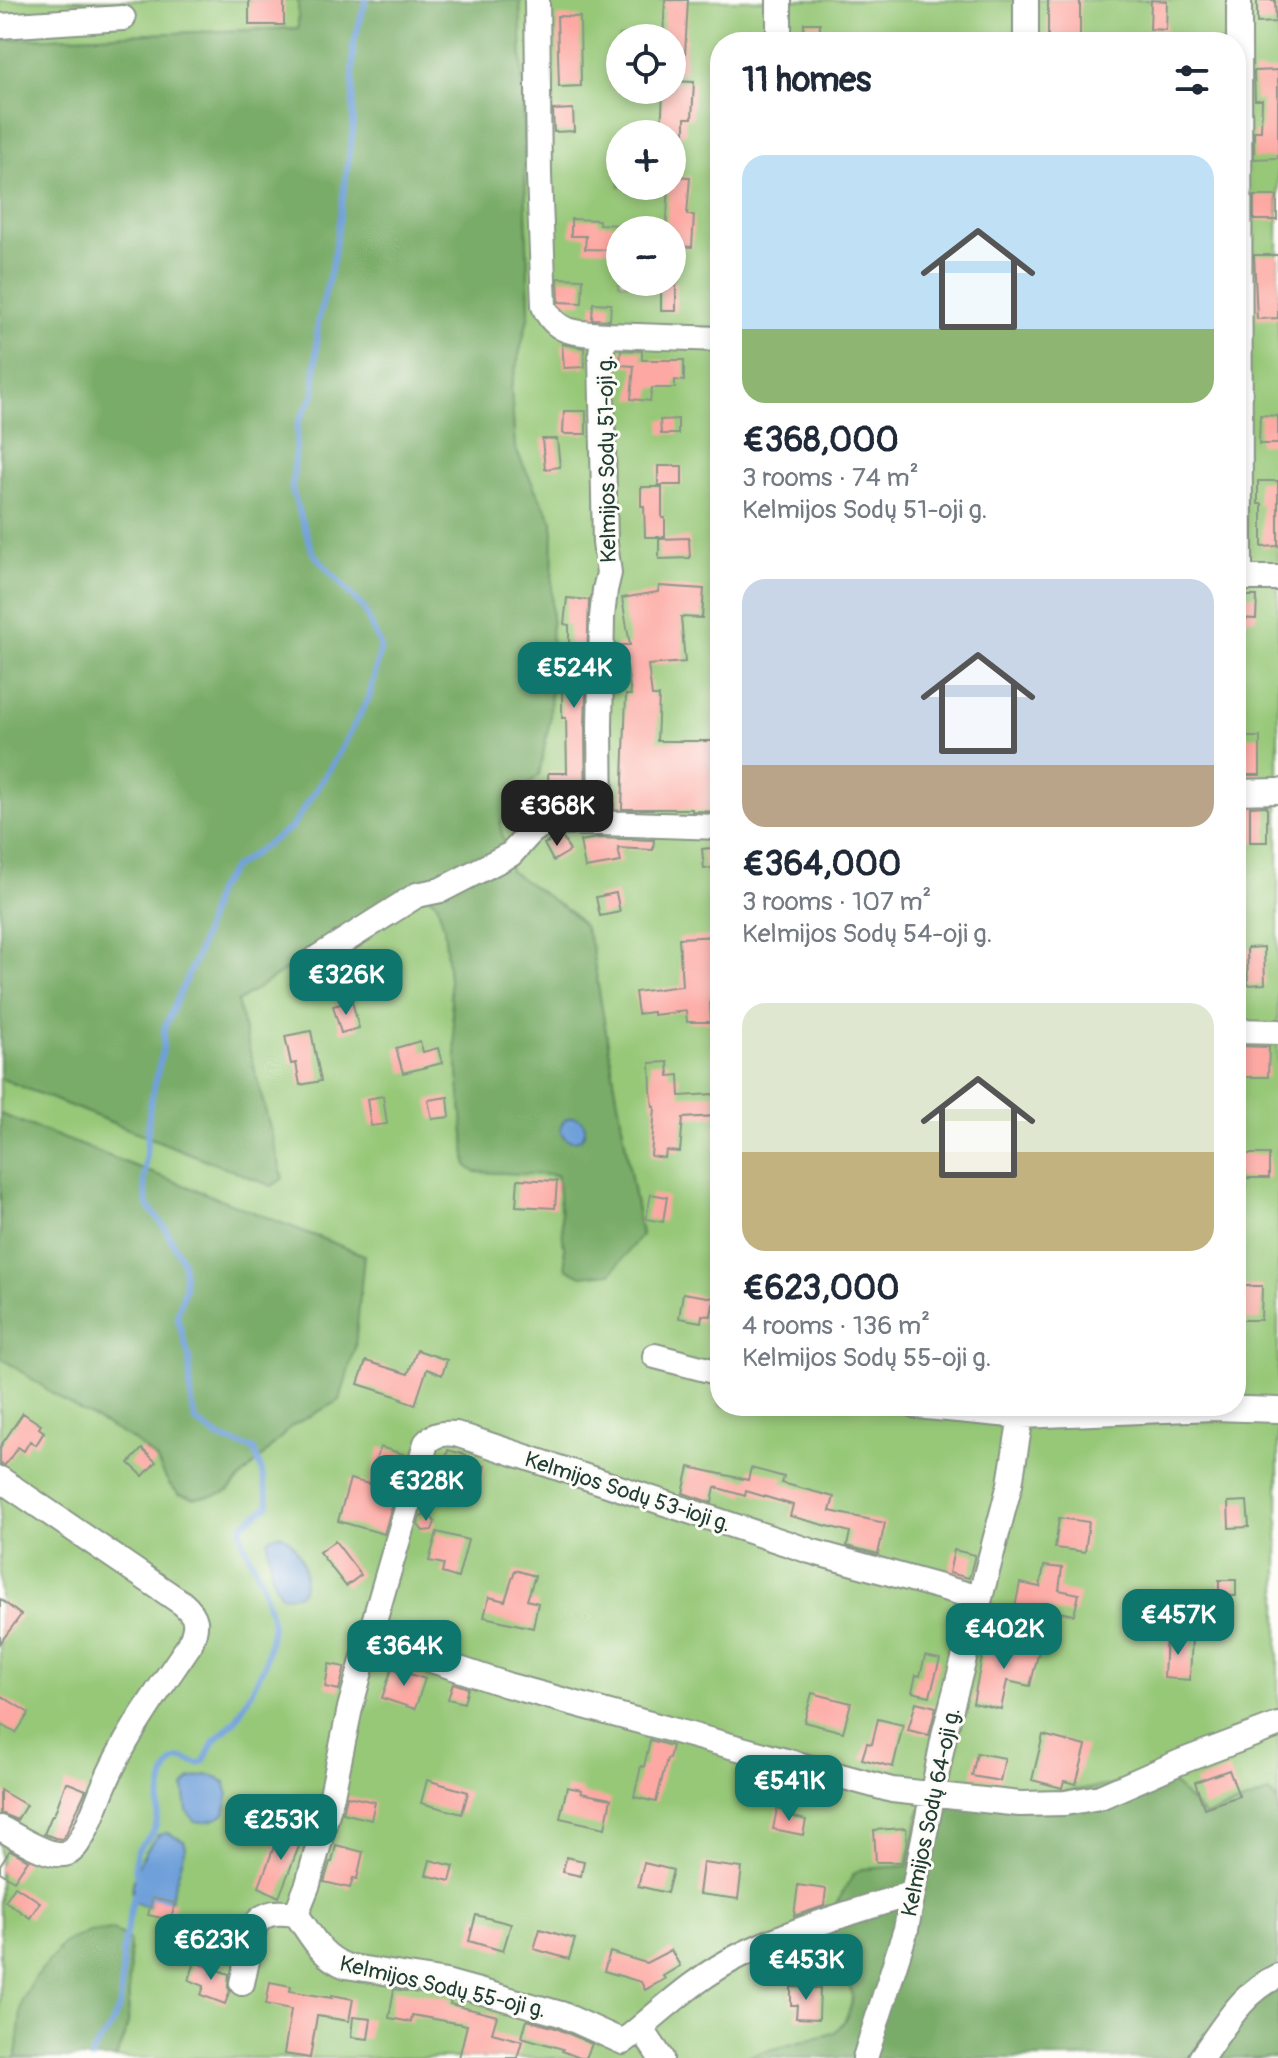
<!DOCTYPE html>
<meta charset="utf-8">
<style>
:root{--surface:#fff;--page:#f6f6f7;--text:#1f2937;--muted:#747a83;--accent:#0f766e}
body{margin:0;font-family:Pangolin,sans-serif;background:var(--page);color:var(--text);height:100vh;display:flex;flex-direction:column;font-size:30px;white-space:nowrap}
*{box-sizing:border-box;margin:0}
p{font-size:26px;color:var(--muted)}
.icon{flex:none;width:44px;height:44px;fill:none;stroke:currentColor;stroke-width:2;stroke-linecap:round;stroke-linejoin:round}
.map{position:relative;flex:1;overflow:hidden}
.drawer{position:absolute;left:710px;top:32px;width:536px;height:1384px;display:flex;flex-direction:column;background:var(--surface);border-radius:32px;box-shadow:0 4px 12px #0003}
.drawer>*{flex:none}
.fabs{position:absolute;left:606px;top:24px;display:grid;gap:16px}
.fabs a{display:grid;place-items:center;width:80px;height:80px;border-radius:50%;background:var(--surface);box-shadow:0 4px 12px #0003;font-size:40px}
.price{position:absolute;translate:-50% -68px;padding:0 18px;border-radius:16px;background:var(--accent);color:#fff;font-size:26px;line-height:52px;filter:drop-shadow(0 2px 4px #0008)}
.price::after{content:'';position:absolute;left:50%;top:48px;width:24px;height:18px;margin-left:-12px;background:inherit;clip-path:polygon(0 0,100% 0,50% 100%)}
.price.selected{background:#222;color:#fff}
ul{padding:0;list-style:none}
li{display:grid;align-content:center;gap:16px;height:424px;padding:0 32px}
li span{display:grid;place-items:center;height:248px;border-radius:24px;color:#555}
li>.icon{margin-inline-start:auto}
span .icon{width:144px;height:144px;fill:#fffc;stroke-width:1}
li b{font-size:34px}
h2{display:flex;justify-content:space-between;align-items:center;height:96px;padding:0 32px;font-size:34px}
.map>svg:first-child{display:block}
.green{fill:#97c878;stroke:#5b8256;stroke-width:2;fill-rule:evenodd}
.forest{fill:#79ac68;stroke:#4c744e;stroke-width:2}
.water{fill:#70a0da;stroke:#486e87;stroke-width:2}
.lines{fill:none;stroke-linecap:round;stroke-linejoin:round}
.stream{stroke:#70a0da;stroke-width:6}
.building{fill:#fda8a3}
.minor-casing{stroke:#8a9688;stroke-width:28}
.minor{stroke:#fff;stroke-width:24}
.labels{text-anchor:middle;stroke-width:6;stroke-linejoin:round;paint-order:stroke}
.street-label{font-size:22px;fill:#1f3d34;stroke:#fdfcf7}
</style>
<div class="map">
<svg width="1278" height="2058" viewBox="0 0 1278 2058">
<rect width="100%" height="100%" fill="#fdfcf7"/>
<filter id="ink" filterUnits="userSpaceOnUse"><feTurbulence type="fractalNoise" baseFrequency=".0125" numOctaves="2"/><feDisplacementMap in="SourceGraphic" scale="16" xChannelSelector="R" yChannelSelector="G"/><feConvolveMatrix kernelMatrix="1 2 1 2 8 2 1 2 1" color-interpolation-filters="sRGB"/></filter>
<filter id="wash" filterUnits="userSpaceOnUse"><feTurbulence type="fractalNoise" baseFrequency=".006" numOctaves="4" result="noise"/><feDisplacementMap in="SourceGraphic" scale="32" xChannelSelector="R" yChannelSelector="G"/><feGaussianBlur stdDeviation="1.8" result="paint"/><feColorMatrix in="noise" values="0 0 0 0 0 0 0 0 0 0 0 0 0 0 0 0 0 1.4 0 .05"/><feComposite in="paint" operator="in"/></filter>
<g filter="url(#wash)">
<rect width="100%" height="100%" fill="#f5eedb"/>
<path class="green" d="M0,0h298v28l-298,12z
M520,0h758v1802l-9,-9 -64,23 -294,48 -91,100c7,4 16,8 22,13 19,16 7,42 -8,56l-94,25h-624l12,-34 2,-83 -17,-11 -97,128h-16v-701l67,46 66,37 23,19 13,25 58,8 66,-67 46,-25 25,-145 -364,-141v-36l272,108 11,-8 -46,-176 178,-117 22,18 7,24 23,239 8,6 83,3 8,93 75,-33 -50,-290 -7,-19 -14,-14 -60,-41 -10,-46 16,-30 23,-20 11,-56 3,-198 -17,-30 -21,-43 -4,-60 18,-74zM620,38h52v52h-52zM720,42h516v1364h-516zM620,134h52v52h-52zM620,230h52v52h-52z"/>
<path class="forest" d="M298,0h222l9,314 -18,74 4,60 21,43 17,30 -3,198 -11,56 -23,20 -16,30 10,46 60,41 14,14 7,19 50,290 -30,38 -30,3 -15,-8 -9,-93 -82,-3 -8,-6 -23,-239 -7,-24 -22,-18 -178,117 46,176 -11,8 -272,-108v-1038l298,-12z
M0,1114l364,141 -9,92 -15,53 -47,25 -66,67 -15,4 -19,2 -14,-4 -10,-10 -13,-25 -23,-19 -66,-37 -67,-46z
M1168,1778l37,38 64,-23 9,9v256h-538l94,-25c15,-14 27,-39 9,-56 -7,-5 -17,-7 -22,-12 -7,-7 -7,-15 -7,-24l40,-67 8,-5 45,-3 13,-56z
M113,1930l17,11 -2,83 -12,34h-100l6,-57 10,-19 31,-39 26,-11z"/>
<path class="water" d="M561 1129a12 12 0 1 1 24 0a12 12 0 1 1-24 0Z
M279,1534c16,4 29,34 25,50 -1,7 -2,7 -7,11l-15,1c-12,-13 -13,-39 -14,-56l4,-4z
M206,1775l8,1 11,6 4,13 -5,19c-9,7 -18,9 -30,7l-7,-10 -3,-24 7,-8z
M167,1833l17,8 2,6 -17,58c-12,3 -25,2 -36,-4 -4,-24 11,-49 25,-66z"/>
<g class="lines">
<path class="stream" d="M137,1880c-1,-8 -3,-16 -1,-25 3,-12 18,-18 20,-30 4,-16 4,-57 20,-65 7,-4 15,2 23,4l5,-3 10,-20 22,-21 13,-24 16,-32 8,-40 -12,-44 -17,-36 -3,-11 2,-9 26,-19 -7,-33 -8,-23 -32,-10 -27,-18 -4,-26 -2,-38 -12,-41 8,-28 -2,-26 -18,-34 -18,-24 -3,-25 6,-74 13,-56 1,-20 34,-76 18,-62 17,-23 59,-41 42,-65 35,-64 12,-51 -17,-38 -51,-56 -21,-63 6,-68 16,-27 4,-73 15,-61 20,-130v-85l13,-46
M92,2058v-6l19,-25 9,-22 4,-62 10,-48"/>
</g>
<g id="blocks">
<path class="building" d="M249,0h35v25h-35z
M665,0h23l-4,73 -12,-1v-34h-9z
M1048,0h32v42h-32z
M1151,0l16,1 -1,29 -16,-1z
M1257,0h18l1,22 -19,1z
M557,16l23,1 1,69 -22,1z
M804,23h16v17h-17z
M1278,70v88l-24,1v-28h7l1,-31h-7l-1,-29z
M672,81l22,1 -2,36h-7v16h-24l2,-44h9z
M573,109l1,22 -20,1 -1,-22z
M672,176l18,1 -3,38h7l-2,32 -20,-1v-16h-6l3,-44h3z
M1254,196h23v24h-23z
M571,219l28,1v4l21,1v25l-35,-1 1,-13h-15z
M1254,255h24v63l-21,1z
M558,278l25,1 -1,24 -23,-1z
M661,282h15v29h-15z
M593,303l18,1 -1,16 -18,-1z
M562,344l22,4 1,19 -21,1z
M621,350l21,1v9h42v21l-9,-1v8h-23l-2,13 -19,-2 3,-33 -14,-1z
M564,411h22v23h-23z
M1260,415l18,1v28h-19z
M678,419v15h-17l-1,-14z
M542,439h15l3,28 -15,2z
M658,466h24v19h-24z
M1258,481h20v65l-16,1v-43h-4z
M641,487h21v31h3v19h-20l-1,-31h-3z
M689,538l1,20 -31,1v-20z
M659,586l45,3 -2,29 -21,-1 4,45 -37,3 4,31h7l-2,45h63v71l-28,-1v-2h-70l4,-114h5l-4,-28 -11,-1v-21h14l-8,-47 36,-6z
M1236,596h21l-1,23 -20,-1z
M567,598l22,2 -4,126 1,82h-20v-8h-17l-1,-27h19l-1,-55h-4v-51h7v-42l-5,-1z
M1236,737h24v38h-24z
M1267,806v36h-17v-35z
M555,838h8l7,13 -17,10 -9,-17z
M597,838l57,2 -1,10 -35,-2 3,14 -36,6 -5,-27z
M720,847v20l-16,2 -2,-20z
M616,893l4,19 -20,4 -4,-19z
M720,936l-1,30h-7v34h-2l1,22h-24l-1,-11 -33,4v-3l-15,2 -3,-22 47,-6 -3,-48z
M1264,947l1,37 -17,1 -1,-37z
M352,1001l7,27 -18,5 -8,-27z
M311,1031l10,50 -21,4 -4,-22 -5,1 -6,-28z
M420,1041l3,11 15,-4 4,15 -39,10 -7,-25z
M1239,1046l30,1 -1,30h-30z
M668,1062l1,14 10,-1 1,21 34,-2 2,22 -33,2 -3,34 -14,-1 -1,7 -14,-2 4,-49h-2l-2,-17 -1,-27z
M383,1096l4,28 -16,2 -4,-27z
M448,1097l2,20 -18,2 -4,-19z
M1236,1154h33v24h-33z
M518,1179l39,2 -2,27 -39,-2z
M651,1194l16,3 -4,25 -17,-3z
M1236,1286h26l-1,34h-25z
M683,1293l31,5 -3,18 -9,-1 -1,7 -22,-4z
M417,1350l30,10 -5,15 -15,-6 -12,36 -14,-5 1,-2 -44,-14 8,-23 42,13z
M23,1413l18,12 -2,3 5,4 -8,13 -6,-4 -6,10 -6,-4 -13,18 -5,-1v-17z
M380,1447l23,7 -11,37 4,1 -12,42 -46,-13 12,-42 19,5z
M142,1449l14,13 -13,14 -14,-13z
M448,1450l18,5 -2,5 21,6 -9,34 -26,-7 4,-15 -12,-4z
M689,1467l59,13 3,-12 33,9 -2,6 52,14 -4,14 55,12 -7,31 -31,-8 3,-14 -60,-16 3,-11 -47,-14 -1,5 -30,-9 -3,16 -29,-10z
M1247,1501l2,26 -20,1 -1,-26z
M430,1515l5,7 -3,8 -9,1 -5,-6 1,-6 2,-3z
M1059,1518l30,4 -4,30 -30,-4z
M437,1532l31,8 -10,38 -16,-5 2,-9 -15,-3z
M335,1541l26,34 -15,11 -27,-34z
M954,1550l21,5 -6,23 -20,-5z
M1044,1566l18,2 -3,22 20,4 -5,21 -30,-6 -2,9 -28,-6 6,-29 20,4z
M515,1570l20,6 -8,24 11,3 -5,25 -49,-11 5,-20 16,4z
M1219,1580h17v16h-17z
M0,1599l21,16 -21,28z
M1166,1634l26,2 -2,44 -26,-2z
M1019,1641l21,6 -10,39 -23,-5 -6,28 -28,-6 12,-61 32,7z
M925,1656l15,3 -10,37 -18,-4 4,-17 4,1z
M329,1664l16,3 -6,23 -14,-3z
M392,1668l33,11 -10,30 -33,-11z
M453,1683l15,5 -4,15 -16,-4z
M812,1693l39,10 -8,29 -39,-10z
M0,1695l29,18 -13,20 -16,-9z
M916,1702l20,5 -7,28 -21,-5z
M878,1719l25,6 -10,42 -31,-8 5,-16 5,1z
M1043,1735l43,11 -10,38 -12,-3 -2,7 -30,-8z
M650,1740l22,6 -3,13h-2l-11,43 -22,-5 7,-31 3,1z
M977,1753l28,5 -5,23 -28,-5z
M1229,1770l10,26 -35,12 -9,-26z
M427,1780l41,12 -6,22 -41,-11z
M66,1782l20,8 -20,44 -4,5 -7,-1 -11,-4 8,-19h2z
M567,1787l15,3 -1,3 30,6 -6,29 -45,-10z
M0,1790l26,15 -9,15 -17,-7z
M347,1796l28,6 -4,18 -28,-7z
M777,1809l18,4 -1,4 12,3 -3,15 -30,-6z
M281,1828l22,8 -24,61 -20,-10z
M906,1828l1,18 -3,16h-28l-2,-32z
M336,1845l27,7 -6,27 -4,-1 -3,10 -26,-6 6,-20h2z
M10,1850l18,10 -14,21 -14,-9v-7z
M566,1857l18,4 -3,15 -18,-4z
M430,1860l24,6 -4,15 -24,-6z
M644,1863l29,7 -6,23 -29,-7z
M703,1863l39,5 -4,31 -39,-5z
M798,1885l28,4 -2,17 -30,10z
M15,1886l25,16 -10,16 -25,-17z
M152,1898l23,5 -4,17 -23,-5z
M476,1915l35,9 -8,27 -34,-10z
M540,1929l35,10 -6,20 -35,-10z
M671,1950l9,16 -17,10 2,3 -20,11 -4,-8 -37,-11 6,-19 36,11z
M195,1962l34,12 -1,13 2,4 -5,13 -24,-9 3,-9 -15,-6z
M270,1982l21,4 -1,5 42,7v-3l21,4 -4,22 -32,-5 -7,42 -26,-4 7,-45 -25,-5z
M791,1987l29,1 -1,31 -23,-1 1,-13h-6z
M394,1989l55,9 2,1 -1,5 47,12 -5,17 30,8 -5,17h-58l8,-33 -55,-10 -1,7 -22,-4z
M353,2017l18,2 -3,20 -17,-2z
M527,2020l29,8 36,16 -6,14h-6l-18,-7 1,-2 -41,-12z"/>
</g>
</g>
<g filter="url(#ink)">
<use href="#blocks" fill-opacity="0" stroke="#8a9688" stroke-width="2"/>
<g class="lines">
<defs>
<path id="minor" d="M1026,0v42
M1239,0l1,578
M0,26l123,-8
M779,42v-42
M609,335l111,4
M1236,578h42
M1236,792l42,-1
M601,823l119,4
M306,965l111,-70 24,-5 70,-36 20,-22 9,-6 13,-3h48l-1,-97 2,-109 3,-27 4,-17 -4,-30 -4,-189 1,-8 7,-11c-28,-2 -53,1 -65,-29l-5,-131 -2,-175
M1236,1031l42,1
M655,1356l65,17
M916,1406l105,10 192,-8 65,2
M0,1479l182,124c16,14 16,21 8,41 -31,46 -66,93 -87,144 -6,14 -21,59 -35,65 -18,7 -51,-17 -68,-25
M369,1639l138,46 385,105 128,14 45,-1 35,-6 80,-35 98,-37
M296,1914l12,-30 24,-89 18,-87 19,-69 57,-196c9,-10 18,-10 30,-9l354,117 170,47
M242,1983l13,-58c11,-15 25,-13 41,-11 16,22 24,42 50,52l100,16 115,32 62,28c38,-31 75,-67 120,-88 54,-26 113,-43 170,-61
M641,2028l20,30
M865,2058l41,-129 39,-198 65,-247 11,-68
M1201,2058c22,-30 42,-67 77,-82"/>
</defs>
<use href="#minor" class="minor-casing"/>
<use href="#minor" class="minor"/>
</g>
</g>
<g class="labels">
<g class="street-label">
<text transform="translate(606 459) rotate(-91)" y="8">Kelmijos Sodų 51-oji g.</text>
<text transform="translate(628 1491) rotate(18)" y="8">Kelmijos Sodų 53-ioji g.</text>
<text transform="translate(930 1812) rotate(-78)" y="8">Kelmijos Sodų 64-oji g.</text>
<text transform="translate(443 1986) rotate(13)" y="8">Kelmijos Sodų 55-oji g.</text>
</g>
</g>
</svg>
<div class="fabs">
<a><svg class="icon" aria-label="locate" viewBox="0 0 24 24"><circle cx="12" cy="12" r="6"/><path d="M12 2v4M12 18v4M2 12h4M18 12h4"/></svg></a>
<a>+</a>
<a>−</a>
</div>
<b class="price" style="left:574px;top:710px">€524K</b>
<b class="price selected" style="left:557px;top:848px">€368K</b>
<b class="price" style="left:346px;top:1017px">€326K</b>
<b class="price" style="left:426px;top:1523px">€328K</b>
<b class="price" style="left:1178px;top:1657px">€457K</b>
<b class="price" style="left:1004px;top:1671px">€402K</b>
<b class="price" style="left:404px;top:1688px">€364K</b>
<b class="price" style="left:789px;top:1823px">€541K</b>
<b class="price" style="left:281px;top:1862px">€253K</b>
<b class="price" style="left:211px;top:1982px">€623K</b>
<b class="price" style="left:806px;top:2002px">€453K</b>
<section class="drawer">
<h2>11 homes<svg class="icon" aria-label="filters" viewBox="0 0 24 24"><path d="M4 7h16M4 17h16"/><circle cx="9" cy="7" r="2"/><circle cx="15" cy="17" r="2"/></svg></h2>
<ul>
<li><span style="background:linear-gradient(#bfe0f5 70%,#8fb573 0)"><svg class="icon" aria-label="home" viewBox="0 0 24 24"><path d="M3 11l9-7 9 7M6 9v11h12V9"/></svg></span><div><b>€368,000</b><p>3 rooms · 74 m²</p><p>Kelmijos Sodų 51-oji g.</p></div></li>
<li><span style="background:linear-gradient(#c9d6e8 75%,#b9a48a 0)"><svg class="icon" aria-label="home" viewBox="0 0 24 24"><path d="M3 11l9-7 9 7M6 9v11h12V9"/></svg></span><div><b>€364,000</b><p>3 rooms · 107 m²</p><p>Kelmijos Sodų 54-oji g.</p></div></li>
<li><span style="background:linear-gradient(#dfe7d0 60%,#c2b280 0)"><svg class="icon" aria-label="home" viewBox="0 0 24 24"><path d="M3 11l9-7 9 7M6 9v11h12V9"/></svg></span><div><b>€623,000</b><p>4 rooms · 136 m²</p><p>Kelmijos Sodų 55-oji g.</p></div></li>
</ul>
</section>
</div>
